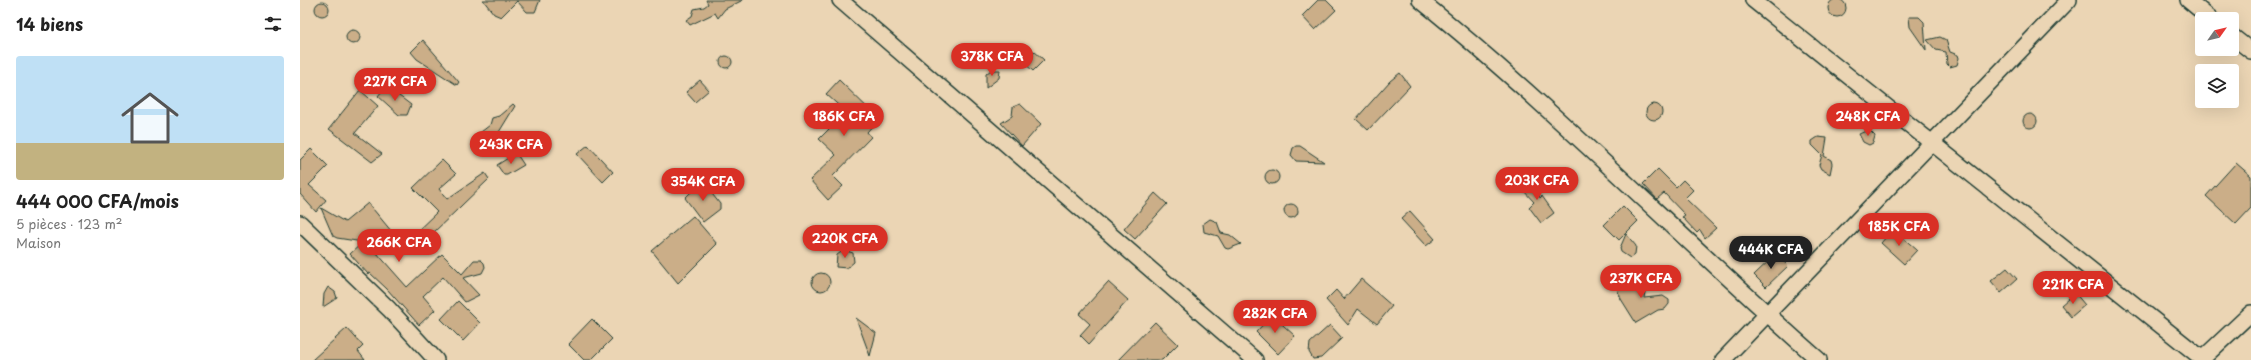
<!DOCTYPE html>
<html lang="fr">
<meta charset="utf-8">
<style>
:root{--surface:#fff;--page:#f2f2f2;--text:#222;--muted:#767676;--line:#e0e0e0;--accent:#d93025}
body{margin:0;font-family:"Playpen Sans",sans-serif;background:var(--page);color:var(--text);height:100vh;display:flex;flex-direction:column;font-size:15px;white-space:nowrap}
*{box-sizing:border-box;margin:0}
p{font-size:13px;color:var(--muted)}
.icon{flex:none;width:22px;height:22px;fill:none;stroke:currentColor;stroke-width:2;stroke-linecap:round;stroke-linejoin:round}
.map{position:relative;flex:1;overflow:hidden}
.drawer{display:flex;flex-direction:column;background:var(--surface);width:300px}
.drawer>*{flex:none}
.needle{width:26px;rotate:56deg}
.fabs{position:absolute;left:1895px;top:12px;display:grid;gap:8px}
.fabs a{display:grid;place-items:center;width:44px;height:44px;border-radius:4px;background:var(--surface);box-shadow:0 4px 16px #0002;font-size:20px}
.price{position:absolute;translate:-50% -34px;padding:0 9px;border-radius:14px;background:var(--accent);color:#fff;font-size:13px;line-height:26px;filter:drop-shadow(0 1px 2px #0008)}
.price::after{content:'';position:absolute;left:50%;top:24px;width:12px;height:9px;margin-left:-6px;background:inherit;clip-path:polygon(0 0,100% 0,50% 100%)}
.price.active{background:#222;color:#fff}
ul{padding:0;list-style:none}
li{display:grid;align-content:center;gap:8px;height:212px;padding:0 16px}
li+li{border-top:1px solid var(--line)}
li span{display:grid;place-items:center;height:124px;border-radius:4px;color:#555}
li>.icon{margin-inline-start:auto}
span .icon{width:72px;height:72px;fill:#fffc;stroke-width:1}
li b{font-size:17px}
h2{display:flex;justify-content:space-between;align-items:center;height:48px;padding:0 16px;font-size:17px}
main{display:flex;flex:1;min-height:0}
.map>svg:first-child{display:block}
.building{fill:#cbae88;stroke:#1f3d34}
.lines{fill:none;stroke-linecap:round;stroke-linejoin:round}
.minor-casing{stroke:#1f3d34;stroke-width:18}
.minor{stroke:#ebd5b4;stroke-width:15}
</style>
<main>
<section class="drawer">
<h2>14 biens<svg class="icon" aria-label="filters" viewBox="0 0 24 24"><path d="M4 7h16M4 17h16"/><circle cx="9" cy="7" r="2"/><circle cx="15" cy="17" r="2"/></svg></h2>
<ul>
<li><span style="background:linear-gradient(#bfe0f5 70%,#c2b280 0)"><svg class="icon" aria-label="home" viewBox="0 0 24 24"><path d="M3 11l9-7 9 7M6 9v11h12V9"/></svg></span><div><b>444 000 CFA/mois</b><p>5 pièces · 123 m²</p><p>Maison</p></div></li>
</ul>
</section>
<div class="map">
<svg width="1951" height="360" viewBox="0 0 1951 360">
<rect width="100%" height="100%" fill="#ebd5b4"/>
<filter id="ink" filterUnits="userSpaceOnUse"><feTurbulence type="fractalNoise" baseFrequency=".025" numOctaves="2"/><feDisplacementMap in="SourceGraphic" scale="8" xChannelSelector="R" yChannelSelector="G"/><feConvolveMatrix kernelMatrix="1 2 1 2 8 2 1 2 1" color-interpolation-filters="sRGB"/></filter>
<g filter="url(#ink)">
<path class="building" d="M1528 8a9 9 0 1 1 18 0a9 9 0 1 1-18 0Z
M183,0h57l-5,12h-8l-10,-11 -16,16 -7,-3z
M406,0h37l-18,9 -7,9 -3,-5 -25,12 -4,-5 6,-4 2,-7 10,-2 4,-3z
M1018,0h8l10,10 -21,20 -13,-14z
M15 9a7 7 0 1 1 14 0a7 7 0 1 1-14 0Z
M1609,17h10l5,5 2,28 -16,-23z
M46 37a7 7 0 1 1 14 0a7 7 0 1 1-14 0Z
M1640,37l6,3 4,12 8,3 1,3 -2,7 -7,2 -3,-3 -1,-12 -10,-2 -9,-10z
M123,40l36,42 -2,3 -40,-26 -6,-7z
M734,51l10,9 -11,11 -10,-9z
M420 62a6 6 0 1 1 12 0a6 6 0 1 1-12 0Z
M691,70h9l-1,8 -13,10v-14z
M1100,73l10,13 -42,44 -12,-11 34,-38z
M400,80l9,10 -14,12 -9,-10z
M539,80l40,39 -12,13 4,5 -38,39 10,10 -15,14 -18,-20 26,-25 -17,-16 27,-27 -20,-18z
M86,86l25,19 -4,10h-8l-21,-19z
M60,90l18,16 -23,27 27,21 -10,8 -43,-33z
M1346 112a8 8 0 1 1 16 0a8 8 0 1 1-16 0Z
M213,104l2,2 -27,44 1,-9 -8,-9 9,-7 2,-7 7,-2z
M720,104l21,20 -19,22 -21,-23 11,-7 1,-9z
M1723 121a7 7 0 1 1 14 0a7 7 0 1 1-14 0Z
M1566,131h4l5,5 -2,7 -4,2 -6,-3 -4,-8z
M1518,137l9,1 -3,18 7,4 1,4 -2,10 -9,-5 -2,-4 3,-10 -10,-10v-4z
M288,145l25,27 -10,10 -26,-28z
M996,146h4l24,16 -28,-1 -5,-6 2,-7z
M11,149l17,17 -19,19 17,15 -10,12 -16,-18v-34z
M216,153l8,12 -17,10h-3l-7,-10z
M142,160l14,14 -17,15 8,10 38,-26 4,6 -57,55 1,1 -9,9 -10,-10 23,-22 -24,-24z
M1936,163l15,13v32l-15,16 -30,-28z
M1358,169l18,18 7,-7 10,10 -8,8 31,30 -11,10 -5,-8 -3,3 -15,-16 3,-2 -21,-22 -7,6 -14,-15z
M965 177a7 7 0 1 1 14 0a7 7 0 1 1-14 0Z
M1230,178l6,4 4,16 2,-2 12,17 -13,10 -12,-16 5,-5 -12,-13 1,-8z
M402,181l18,23v5l-17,13 -18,-24z
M855,193l12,11 -32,35 -11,-10z
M68,203l29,35 -21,14 31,35 35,-33 20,20 12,-14h7l3,3 1,4 -3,6 -19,5 16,17 -14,7 -22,-25 -20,19 12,14 -16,15 -32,-36 -17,-16 -2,1 -18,-20 13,-12 -26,-4 -4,-2 -12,-28 24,14z
M984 211a7 7 0 1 1 14 0a7 7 0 1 1-14 0Z
M1323,206l15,15 -19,19 -15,-15z
M1110,211l25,28 -9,7 -25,-27z
M393,216l24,28 -39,39 -26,-32z
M910,219l7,3 4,11 9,2 11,9 -13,5 -3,-1 -7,-12 -14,-4 -1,-8z
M1593,229l24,21 -13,14 -23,-21z
M1326,234l10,12 -1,8 -5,4 -9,-6 -1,-4z
M544,250l9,3 1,9 -7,6 -11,-1 1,-12z
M1476,254l12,12 -22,21 -12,-12z
M1707,268l10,11 -16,14 -10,-12z
M1336,273l7,1 4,6 -3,18 19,-2 6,4v4l-4,5 -7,1 -22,13 -15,-24 -5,-13 14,1 2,-10z
M512 282a9 9 0 1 1 18 0a9 9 0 1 1-18 0Z
M1061,279l31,27 -15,18 -19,-15 -10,16 -22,-25 10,-10 8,9z
M808,282l20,18 -39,44 -9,-9 10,-11 -11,-10z
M28,287l7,5 2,6 -14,9 1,-13z
M1775,293l10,12 -14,12 -10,-12z
M158,301l22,22 -17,18 -22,-22z
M972,315l23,21 -17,18 -22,-22z
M556,318l20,15 -6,23z
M292,319l20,20 -21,21h-7l-16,-16z
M855,322l23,22 -16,16h-44z
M1030,325l12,13 -21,20 -8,1 -4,-7 1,-9z
M47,328l16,18 -5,5 7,9h-53z"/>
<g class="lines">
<defs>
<path id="minor" d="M540,0l415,360
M1120,0c139,112 264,242 399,360
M1453,0l451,360
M1888,0l23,19
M1932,36l19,15
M0,223l89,86 47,51
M1423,360l346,-360
M1901,360l50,-47"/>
</defs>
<use href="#minor" class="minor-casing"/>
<use href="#minor" class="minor"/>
</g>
</g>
</svg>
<div class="fabs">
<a><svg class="needle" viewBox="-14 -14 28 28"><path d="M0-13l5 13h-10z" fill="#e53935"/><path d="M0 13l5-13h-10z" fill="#767676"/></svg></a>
<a><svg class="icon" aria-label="layers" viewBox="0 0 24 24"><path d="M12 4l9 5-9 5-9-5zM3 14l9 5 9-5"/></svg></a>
</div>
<b class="price" style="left:692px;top:77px">378K CFA</b>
<b class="price" style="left:95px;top:102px">227K CFA</b>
<b class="price" style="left:544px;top:137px">186K CFA</b>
<b class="price" style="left:1568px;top:137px">248K CFA</b>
<b class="price" style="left:211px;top:165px">243K CFA</b>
<b class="price" style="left:1237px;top:201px">203K CFA</b>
<b class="price" style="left:403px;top:202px">354K CFA</b>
<b class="price" style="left:1599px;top:247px">185K CFA</b>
<b class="price" style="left:545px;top:259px">220K CFA</b>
<b class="price" style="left:99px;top:263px">266K CFA</b>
<b class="price active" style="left:1471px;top:270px">444K CFA</b>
<b class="price" style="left:1341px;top:299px">237K CFA</b>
<b class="price" style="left:1773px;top:305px">221K CFA</b>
<b class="price" style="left:975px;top:334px">282K CFA</b>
</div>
</main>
